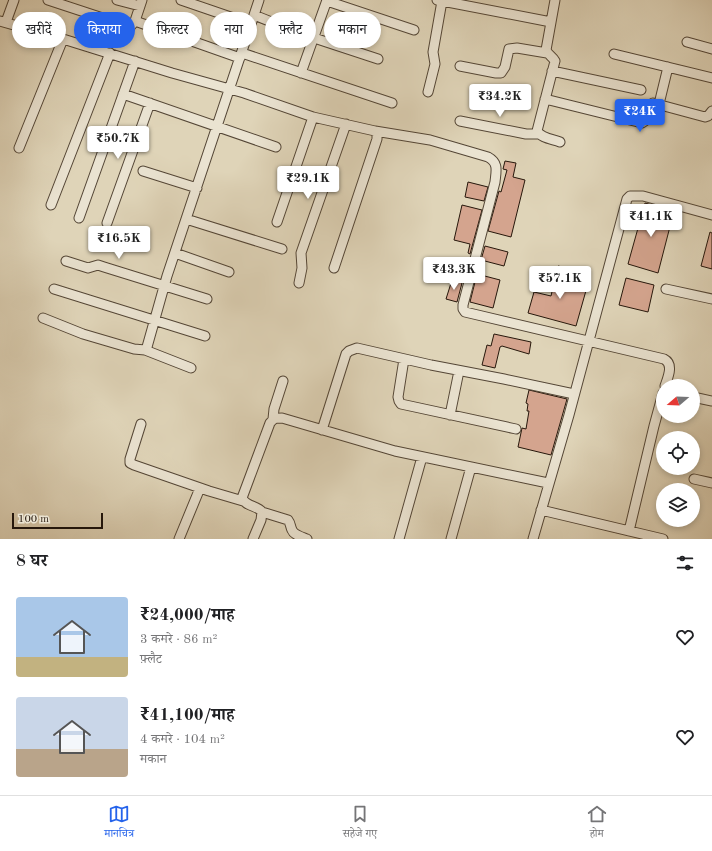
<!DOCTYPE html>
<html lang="hi">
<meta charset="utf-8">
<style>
:root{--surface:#fff;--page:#f6f6f6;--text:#202124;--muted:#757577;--line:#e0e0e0;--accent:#2563eb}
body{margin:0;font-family:"Old Standard TT","Noto Serif Devanagari",serif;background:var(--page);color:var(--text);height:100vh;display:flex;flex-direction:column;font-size:15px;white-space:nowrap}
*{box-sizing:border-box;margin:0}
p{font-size:13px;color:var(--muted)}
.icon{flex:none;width:22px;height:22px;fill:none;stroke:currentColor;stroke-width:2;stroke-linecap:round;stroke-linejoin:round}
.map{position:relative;height:539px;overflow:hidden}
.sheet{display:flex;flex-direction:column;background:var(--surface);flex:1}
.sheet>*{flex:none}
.banner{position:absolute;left:12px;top:12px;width:400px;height:36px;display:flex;gap:8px}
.needle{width:26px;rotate:251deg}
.fabs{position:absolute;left:656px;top:379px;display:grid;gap:8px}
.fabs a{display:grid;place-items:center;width:44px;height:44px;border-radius:50%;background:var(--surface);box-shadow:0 2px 6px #0003;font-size:20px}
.scale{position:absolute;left:12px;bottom:10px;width:91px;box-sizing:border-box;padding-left:4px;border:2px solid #26170b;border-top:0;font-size:11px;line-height:14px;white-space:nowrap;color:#26170b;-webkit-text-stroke:3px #eae3d1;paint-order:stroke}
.price{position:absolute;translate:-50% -34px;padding:0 9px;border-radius:4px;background:#fff;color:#222;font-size:13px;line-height:26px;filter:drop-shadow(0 1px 2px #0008)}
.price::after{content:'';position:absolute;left:50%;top:24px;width:12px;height:9px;margin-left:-6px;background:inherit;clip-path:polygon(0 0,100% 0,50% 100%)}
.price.active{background:var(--accent);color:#fff}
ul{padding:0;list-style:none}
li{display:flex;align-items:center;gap:12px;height:100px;padding:0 16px}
li span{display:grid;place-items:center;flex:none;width:112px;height:80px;border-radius:4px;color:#555}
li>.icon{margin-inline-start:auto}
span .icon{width:48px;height:48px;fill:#fffc;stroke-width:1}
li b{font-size:17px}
h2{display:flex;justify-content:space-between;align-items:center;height:48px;padding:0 16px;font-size:17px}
.chip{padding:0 14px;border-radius:18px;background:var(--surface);box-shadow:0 2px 6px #0003;font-size:14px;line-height:36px}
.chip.active{background:var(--accent);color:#fff}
.tab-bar{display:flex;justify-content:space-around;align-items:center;height:56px;border-top:1px solid var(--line);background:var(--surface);font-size:11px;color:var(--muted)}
.tab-bar a{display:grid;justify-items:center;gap:2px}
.tab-bar .active{color:var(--accent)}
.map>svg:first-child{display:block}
.building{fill:#d4a48e;stroke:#26170b}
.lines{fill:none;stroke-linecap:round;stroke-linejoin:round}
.minor-casing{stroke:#544636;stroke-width:11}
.minor{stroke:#eae3d1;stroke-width:9}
</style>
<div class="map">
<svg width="712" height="539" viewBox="0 0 712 539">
<rect width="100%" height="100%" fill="#dfd4b8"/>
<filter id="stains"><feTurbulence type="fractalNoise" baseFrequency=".005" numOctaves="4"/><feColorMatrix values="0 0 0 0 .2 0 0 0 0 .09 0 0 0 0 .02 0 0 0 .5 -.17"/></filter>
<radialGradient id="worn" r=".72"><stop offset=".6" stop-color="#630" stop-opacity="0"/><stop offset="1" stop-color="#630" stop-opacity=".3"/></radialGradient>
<path class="building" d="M505,161l11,2 -3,14 12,3 -14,57 -23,-6 11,-40 2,1 6,-22 -4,-1z
M468,182l20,5 -4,14 -19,-4z
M645,203l29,8 -16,62 -30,-9z
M462,205l20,5 -12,44 -2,-1 2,-9 -16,-4z
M710,232l2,1v36l-11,-3z
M485,246l23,6 -4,14 -23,-6z
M558,266l13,3 -4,13 20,5 -11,39 -48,-13 6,-21 17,4z
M477,274l23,6 -7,28 -23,-6z
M626,278l28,7 -6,27 -29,-7z
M452,280l10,3 -5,19 -11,-3z
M494,334l37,8 -2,12 -27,-8 -2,1 -5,21 -13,-3 5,-20 4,1z
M529,390l38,9 -16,56 -33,-8 4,-19 4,1 3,-18h-2l1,-7 -2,-1z"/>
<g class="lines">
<defs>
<path id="minor" d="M48,0l82,27 5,-6 7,-21
M117,0l23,6
M181,0l70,24
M437,0l114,22
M555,0l-9,50c2,5 6,6 9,11l-18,70c4,7 15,8 23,11
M327,1l87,29
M254,15l45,18 79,26
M0,21l63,18 109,34 72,20 69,24 62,14 2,3v5l-43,129
M135,21l105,37
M6,22l8,-22
M687,42l25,7
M242,53l150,50
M614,54l98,24
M460,66l36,7h5l4,-6 4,-18 8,-1 30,5
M552,71l89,19
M301,73l26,-73
M428,92l7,-28 -2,-12 9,-51
M123,94l153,53
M545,99l97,24 3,-2 4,-14 4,-4 52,14 3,-1 4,-5
M659,104l9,-37
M460,121l66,13h12
M375,131l55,9 58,17c11,6 8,14 7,25l-32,123v4l2,3 199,47c10,5 4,18 1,27
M19,148l44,-109
M143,171l54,17
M51,205l59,-152
M79,218l56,-157
M186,219l96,30
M277,222l36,-105
M107,223l43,-120
M175,253l54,19
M66,261l22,7 10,-3 6,2 103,32
M299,283l3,-15 -1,-15 45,-129
M54,289l151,47
M666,289l46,10
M43,318l40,16 51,15 11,1 2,-3 20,-71 92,-276
M145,350l46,18
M404,359l-6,38 1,4 2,3 115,25
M693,397l19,4
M450,415l9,-44
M273,419l1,-10 9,-28
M141,424l-11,35v4l4,2 75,26 34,10
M322,430l24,-76 3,-3 8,-3 74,17 73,14 70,15
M694,479l18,4
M541,510l122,29
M262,512l26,8c3,4 2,6 4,10 2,5 10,7 15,9
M629,531l25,-105 9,-33
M179,539l21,-51
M253,539l8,-19 1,-8c-5,-7 -16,-5 -20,-14l28,-75c4,-5 6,-5 12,-5l113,33 153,32
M399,539l23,-82
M451,539l20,-72
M533,539l36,-124 58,-216 3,-3h13l69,19"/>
</defs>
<use href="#minor" class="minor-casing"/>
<use href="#minor" class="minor"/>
</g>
<rect width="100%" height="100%" filter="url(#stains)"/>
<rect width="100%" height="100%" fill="url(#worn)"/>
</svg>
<div class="fabs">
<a><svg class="needle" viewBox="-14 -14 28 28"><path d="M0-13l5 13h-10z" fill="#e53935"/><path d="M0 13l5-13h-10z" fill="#757577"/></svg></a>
<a><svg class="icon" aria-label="locate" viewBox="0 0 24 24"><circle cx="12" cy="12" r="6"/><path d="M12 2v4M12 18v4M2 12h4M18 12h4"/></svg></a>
<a><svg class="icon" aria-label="layers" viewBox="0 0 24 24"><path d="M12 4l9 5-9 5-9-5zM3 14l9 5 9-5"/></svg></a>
</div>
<div class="scale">100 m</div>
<b class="price" style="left:500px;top:118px">₹34.2K</b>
<b class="price active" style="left:640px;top:133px">₹24K</b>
<b class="price" style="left:118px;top:160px">₹50.7K</b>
<b class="price" style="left:308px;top:200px">₹29.1K</b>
<b class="price" style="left:651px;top:238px">₹41.1K</b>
<b class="price" style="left:119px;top:260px">₹16.5K</b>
<b class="price" style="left:454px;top:291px">₹43.3K</b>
<b class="price" style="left:560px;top:300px">₹57.1K</b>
<div class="banner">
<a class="chip">खरीदें</a>
<a class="chip active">किराया</a>
<a class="chip">फ़िल्टर</a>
<a class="chip">नया</a>
<a class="chip">फ़्लैट</a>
<a class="chip">मकान</a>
</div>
</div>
<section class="sheet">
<h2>8 घर<svg class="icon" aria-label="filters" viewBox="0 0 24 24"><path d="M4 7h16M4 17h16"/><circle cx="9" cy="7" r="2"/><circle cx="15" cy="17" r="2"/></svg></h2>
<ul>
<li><span style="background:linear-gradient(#a9c7e8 75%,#c2b280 0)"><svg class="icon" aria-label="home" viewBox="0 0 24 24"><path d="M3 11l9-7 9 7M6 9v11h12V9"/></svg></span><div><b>₹24,000/माह</b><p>3 कमरे · 86 m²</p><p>फ़्लैट</p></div><svg class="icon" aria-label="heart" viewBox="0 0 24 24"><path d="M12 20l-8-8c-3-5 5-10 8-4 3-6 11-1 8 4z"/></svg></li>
<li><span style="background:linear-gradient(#c9d6e8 65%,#b9a48a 0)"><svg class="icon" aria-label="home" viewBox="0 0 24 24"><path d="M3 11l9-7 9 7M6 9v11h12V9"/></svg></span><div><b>₹41,100/माह</b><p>4 कमरे · 104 m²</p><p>मकान</p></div><svg class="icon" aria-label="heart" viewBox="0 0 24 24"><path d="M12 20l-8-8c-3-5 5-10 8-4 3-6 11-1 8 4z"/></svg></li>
</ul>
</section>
<nav class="tab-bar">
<a class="active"><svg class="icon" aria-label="map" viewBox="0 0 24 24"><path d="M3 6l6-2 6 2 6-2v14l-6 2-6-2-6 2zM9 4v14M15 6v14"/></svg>मानचित्र</a>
<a><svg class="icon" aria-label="saved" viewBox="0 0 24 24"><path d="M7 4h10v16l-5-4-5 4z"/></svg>सहेजे गए</a>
<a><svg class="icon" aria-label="home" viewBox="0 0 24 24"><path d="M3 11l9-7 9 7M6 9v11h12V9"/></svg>होम</a>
</nav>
